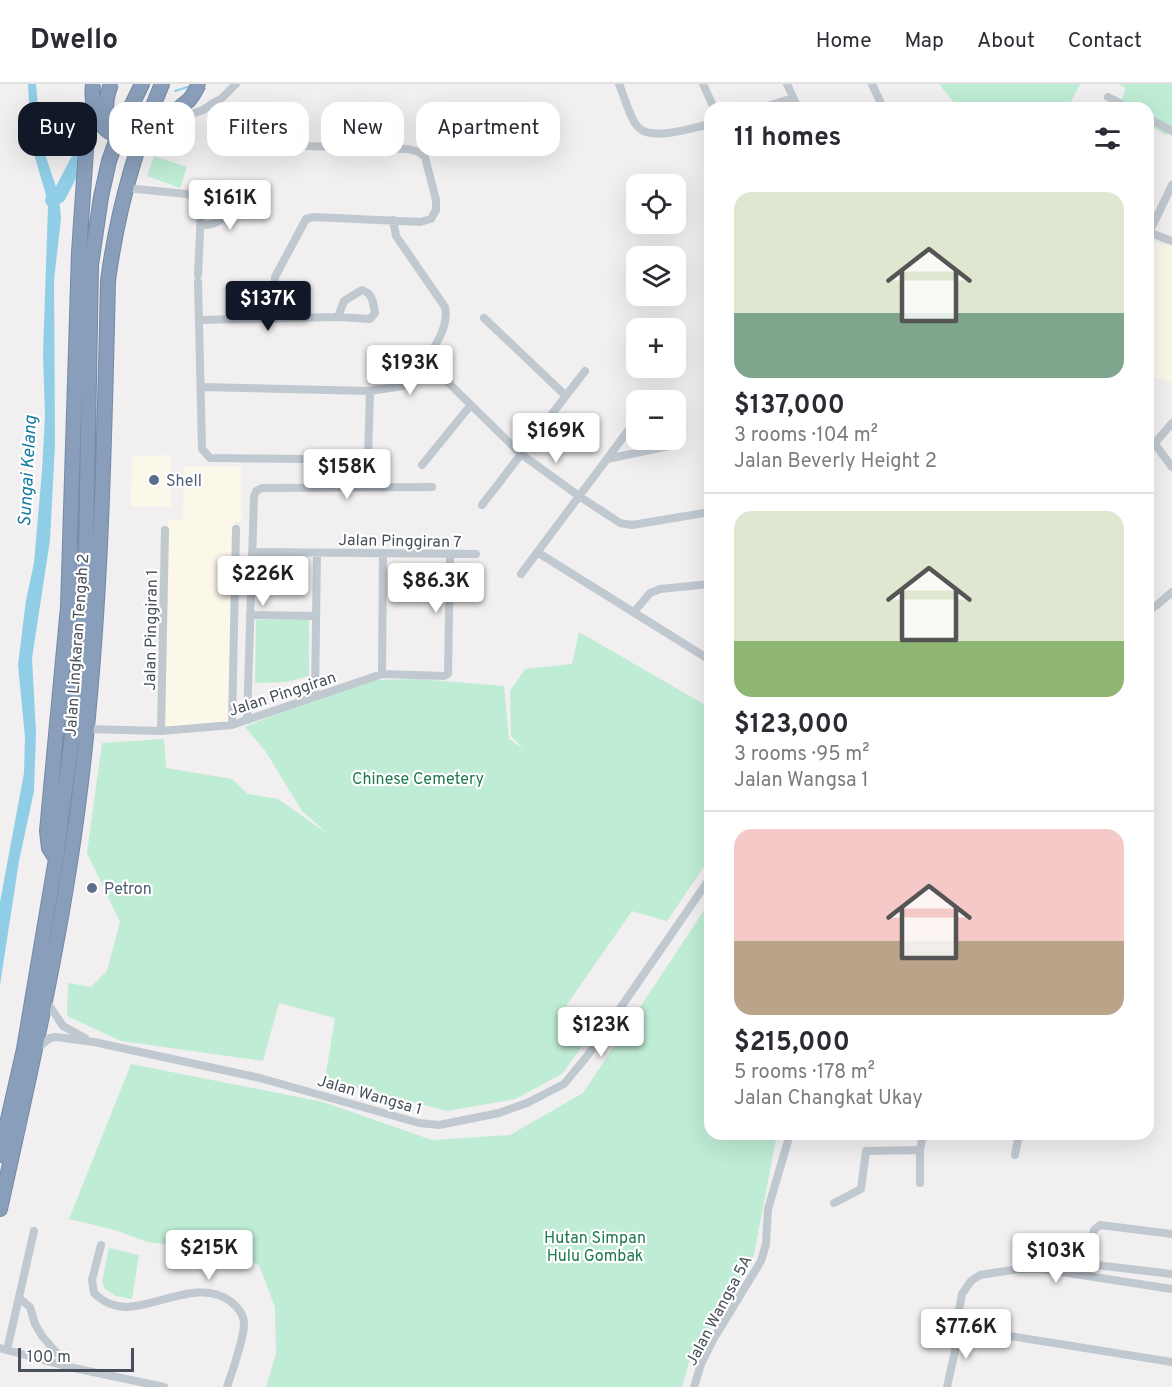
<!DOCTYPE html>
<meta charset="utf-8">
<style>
:root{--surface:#fff;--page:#f2f2f3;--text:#2b2b33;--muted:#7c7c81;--line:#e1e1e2;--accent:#111827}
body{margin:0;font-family:Overpass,sans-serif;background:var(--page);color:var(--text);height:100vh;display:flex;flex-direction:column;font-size:22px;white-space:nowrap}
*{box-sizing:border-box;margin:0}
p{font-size:20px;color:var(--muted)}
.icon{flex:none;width:33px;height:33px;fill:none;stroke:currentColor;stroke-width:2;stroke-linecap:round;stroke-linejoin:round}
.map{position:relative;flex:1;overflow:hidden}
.side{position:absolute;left:704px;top:18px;width:450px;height:1038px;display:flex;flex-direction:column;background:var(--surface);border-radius:18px;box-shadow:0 6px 24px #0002}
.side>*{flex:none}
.guide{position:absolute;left:18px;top:18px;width:570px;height:54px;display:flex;gap:12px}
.fabs{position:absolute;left:626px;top:90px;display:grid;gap:12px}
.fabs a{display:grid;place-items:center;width:60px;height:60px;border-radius:12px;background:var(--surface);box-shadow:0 6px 24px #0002;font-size:30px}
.scale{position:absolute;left:18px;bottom:15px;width:116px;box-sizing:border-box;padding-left:6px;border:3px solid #48505b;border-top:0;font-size:16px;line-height:21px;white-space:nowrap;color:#48505b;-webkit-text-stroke:4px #fff;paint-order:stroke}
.price{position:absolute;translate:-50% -51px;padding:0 14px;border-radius:6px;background:#fff;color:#222;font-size:20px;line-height:39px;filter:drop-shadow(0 2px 3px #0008)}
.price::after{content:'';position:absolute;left:50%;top:36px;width:18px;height:14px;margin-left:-9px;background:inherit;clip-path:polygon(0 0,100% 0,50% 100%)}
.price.selected{background:var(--accent);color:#fff}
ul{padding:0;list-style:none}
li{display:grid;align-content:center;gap:12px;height:318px;padding:0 30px}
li+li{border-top:2px solid var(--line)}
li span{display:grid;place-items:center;height:186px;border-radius:18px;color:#555}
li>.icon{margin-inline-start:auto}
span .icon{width:108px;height:108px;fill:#fffc;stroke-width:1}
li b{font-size:26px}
h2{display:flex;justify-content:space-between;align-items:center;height:72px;padding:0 30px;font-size:26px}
.chip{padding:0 21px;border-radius:18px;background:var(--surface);box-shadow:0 6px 24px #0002;font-size:21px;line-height:54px}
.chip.selected{background:var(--accent);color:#fff}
header{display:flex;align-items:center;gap:36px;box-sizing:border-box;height:84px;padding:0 30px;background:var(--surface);border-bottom:2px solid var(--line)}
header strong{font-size:28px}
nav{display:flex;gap:33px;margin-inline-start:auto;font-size:21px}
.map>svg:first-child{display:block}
.commercial{fill:#fbf7e9}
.green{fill:#bfecd4}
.water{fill:#8fcee6}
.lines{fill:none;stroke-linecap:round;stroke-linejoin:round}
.stream{stroke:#8fcee6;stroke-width:2}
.river{stroke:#8fcee6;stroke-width:14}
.highway-casing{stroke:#7489a6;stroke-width:16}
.street{stroke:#c0c8d0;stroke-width:8}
.highway{stroke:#899eba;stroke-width:14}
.highway-bridge-casing{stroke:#7489a6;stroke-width:16;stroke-linecap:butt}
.highway-bridge{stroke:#899eba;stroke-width:14}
.service-dot{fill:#5c6f8a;stroke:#fff;stroke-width:2}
.labels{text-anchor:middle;stroke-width:4.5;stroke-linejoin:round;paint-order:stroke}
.service-label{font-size:16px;fill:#4e5e75;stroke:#fff;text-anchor:start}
.street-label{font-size:16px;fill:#48505b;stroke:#fff}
.park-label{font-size:16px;fill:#1d7850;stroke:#fff}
.water-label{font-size:18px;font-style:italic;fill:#157aa0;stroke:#fff}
</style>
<header>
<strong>Dwello</strong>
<nav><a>Home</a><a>Map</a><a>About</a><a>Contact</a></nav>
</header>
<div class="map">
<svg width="1172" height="1303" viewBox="0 0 1172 1303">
<rect width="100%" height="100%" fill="#f1efef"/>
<path class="commercial" d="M1156,158l16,5v136l-24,-7v-105z
M167,371l4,3v48h-40l1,-49z
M184,382l57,1 1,55h-8l-5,201 -64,5 3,-208h15z"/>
<path class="green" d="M939,0h141l-12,24h-110z
M1119,0h53v48l-6,3 -14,-8 -4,7v-26h-30l8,-20z
M154,72l33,11 -7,21 -33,-12z
M309,535v57l-22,6 -32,1 1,-63z
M579,548l128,74 2,-4v157l-42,62 -35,-10 -71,102 30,21 -29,40 -47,25 -68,12 -122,-31 10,-62 -56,-15 -16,58 -142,-20 -54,-25 1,-33 23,4 16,-16 13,-49 -33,-69 15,-110 62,-4 2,29 66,11 16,15 30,5 50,35 -26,-23 -36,-59 -21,-25 78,-32 51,-15 45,-1 85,7 5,53 15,10 -13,-13 -1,-45 15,-22 47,-5z
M709,819l1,231h67l-24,125 -64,103 -7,25h-416l10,-33 -1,-47 -16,-42 -33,-14 -79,-9 -32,-12 -46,-11 62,-155 192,38 109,38 78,-5 73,-42z
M109,1164l30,7 -7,44 -16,-3 -11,-7 -3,-7z"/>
<path class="water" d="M28,0h8l5,58 18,54 2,23 -7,61 1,164 -5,96 -18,118 4,75 -2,58 -15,70 -19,124v-83l24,-129 1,-36 -7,-72 8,-65 8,-37 8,-92 3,-55 -2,-62 5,-147 -2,-12 -15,-51z"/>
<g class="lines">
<path class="stream" d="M175,7l16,-5"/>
<path class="river" d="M52,116l7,-4 28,-54"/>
<defs>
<path id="highway" d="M56,775l-7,-11 -2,-17 21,-224 11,-355 8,-116 7,-36
M0,1071l24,-106 32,-190 17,-131 12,-124 6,-339 10,-68 8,-36 12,-34 21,-43
M0,1125c30,-136 62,-273 79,-411 22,-172 25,-345 29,-517 9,-68 27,-134 54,-197"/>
</defs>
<use href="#highway" class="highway-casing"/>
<path class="street" d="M619,0c5,11 11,36 20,44 14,13 53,0 71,-4
M703,0l11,24
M787,0l11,24
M872,0l11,24
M1108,13l21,11
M213,19l8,-4 15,-15
M762,24l31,-10
M1148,34l24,13
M160,39h11l9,-5 23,-8 10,-7c16,11 32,11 49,20 14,7 27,16 42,23l104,3 11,3 6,5 11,43v10l-5,9 -11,3 -106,-5 -8,2 -31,58v42
M126,104l61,6c9,3 12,7 14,16l-3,65
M201,141c19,1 27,-11 37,-27
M1148,148l24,9
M1148,151l24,-50
M198,198l4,167 8,9 103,1
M484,234l82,78
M199,236l139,-3 32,2 5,-6c-2,-11 -2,-19 -13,-23l-18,11 -6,16
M424,275l97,95 58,42 41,27 12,2 78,-13
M201,303l169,4 33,-5c17,-22 48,-50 42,-79l-49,-71 -3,-16
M1148,351l24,32
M1154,360l18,-21
M607,375l67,-14
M422,381l48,-59
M367,404l3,-97
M482,421l103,-134
M252,468l224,2
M537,468l173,108
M521,490l115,-154
M1148,527l9,-6 15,-13
M634,528l16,-19 10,-4 50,-5
M250,531l66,1
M382,590l1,-121
M315,611l2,-142
M247,636l7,-223 2,-6 6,-3 170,-1
M232,641l4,-196
M87,645l74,2 71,-6 150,-51 62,2 4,-2 2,-120
M161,647l4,-201
M47,918l16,24 22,12
M36,965l14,-11 6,-1 38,5 166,36 159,45 20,2 60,-12 28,-10 37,-19 24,-29 122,-177
M1015,1071l4,-21
M920,1099v-33l3,-16
M834,1119l27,-14 5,-38 54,-1
M1172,1150l-72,-9 -6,5 -7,30 1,4 84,10
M101,1161l-9,35 2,13c9,9 19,14 33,14 32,-1 73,-28 103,-6 8,6 14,13 14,23 0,15 -12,48 -17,63
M19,1214l11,9 5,17 7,12 26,30
M960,1244l212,34
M0,1264l69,19 95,20
M7,1266l27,-119
M694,1303l7,-23 12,-24 48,-79 5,-17 2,-35 22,-75
M947,1303l13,-59 -2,-13 4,-21 9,-13 9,-6 39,-6h23l130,20"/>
<use href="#highway" class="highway"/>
<defs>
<path id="highway-bridge" d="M93,0c-3,27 8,58 42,52 11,-2 45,-28 54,-36 5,-5 7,-11 10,-16
M111,0c-8,22 -7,32 10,48"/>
</defs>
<use href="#highway-bridge" class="highway-bridge-casing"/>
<use href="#highway-bridge" class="highway-bridge"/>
</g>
<g class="service-dot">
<circle cx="154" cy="396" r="6"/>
<circle cx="92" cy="804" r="6"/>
</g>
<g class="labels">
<g class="service-label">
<text x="166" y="402">Shell</text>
<text x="104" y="810">Petron</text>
</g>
<g class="street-label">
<text transform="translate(400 456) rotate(1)" y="6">Jalan Pinggiran 7</text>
<text transform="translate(150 546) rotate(-89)" y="6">Jalan Pinggiran 1</text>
<text transform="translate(76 561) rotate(-86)" y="6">Jalan Lingkaran Tengah 2</text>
<text transform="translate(282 609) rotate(-18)" y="6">Jalan Pinggiran</text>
<text transform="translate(370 1010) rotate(16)" y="6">Jalan Wangsa 1</text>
<text transform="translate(718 1226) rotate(-62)" y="6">Jalan Wangsa 5A</text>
</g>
<g class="park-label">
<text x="418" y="700">Chinese Cemetery</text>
<text x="595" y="1159">Hutan Simpan<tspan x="595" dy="18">Hulu Gombak</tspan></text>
</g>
<g class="water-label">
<text transform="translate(27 387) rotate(-87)" y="6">Sungai Kelang</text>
</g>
</g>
</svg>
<div class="fabs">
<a><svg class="icon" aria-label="locate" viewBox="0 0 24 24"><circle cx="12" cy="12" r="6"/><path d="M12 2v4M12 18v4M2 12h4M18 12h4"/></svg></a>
<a><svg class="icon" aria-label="layers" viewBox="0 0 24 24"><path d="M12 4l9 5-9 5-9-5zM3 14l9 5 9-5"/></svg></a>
<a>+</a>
<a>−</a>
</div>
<div class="scale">100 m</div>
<b class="price" style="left:230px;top:147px">$161K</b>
<b class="price selected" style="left:268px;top:248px">$137K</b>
<b class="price" style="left:410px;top:312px">$193K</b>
<b class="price" style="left:556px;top:380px">$169K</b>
<b class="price" style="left:347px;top:416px">$158K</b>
<b class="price" style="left:263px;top:523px">$226K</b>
<b class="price" style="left:436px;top:530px">$86.3K</b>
<b class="price" style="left:601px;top:974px">$123K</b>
<b class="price" style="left:209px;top:1197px">$215K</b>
<b class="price" style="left:1056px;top:1200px">$103K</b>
<b class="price" style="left:966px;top:1276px">$77.6K</b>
<div class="guide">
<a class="chip selected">Buy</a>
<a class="chip">Rent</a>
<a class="chip">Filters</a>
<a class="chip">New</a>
<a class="chip">Apartment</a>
</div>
<section class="side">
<h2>11 homes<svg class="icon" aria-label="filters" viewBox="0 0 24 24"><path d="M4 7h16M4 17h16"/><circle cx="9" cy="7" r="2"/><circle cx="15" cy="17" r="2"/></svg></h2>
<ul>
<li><span style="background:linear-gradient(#dfe7d0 65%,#7fa58c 0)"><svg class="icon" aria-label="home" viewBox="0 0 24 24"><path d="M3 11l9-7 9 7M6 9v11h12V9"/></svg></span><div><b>$137,000</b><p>3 rooms · 104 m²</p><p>Jalan Beverly Height 2</p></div></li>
<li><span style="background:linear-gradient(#dfe7d0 70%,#8fb573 0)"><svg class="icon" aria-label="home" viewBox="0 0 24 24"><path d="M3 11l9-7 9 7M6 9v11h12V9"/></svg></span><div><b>$123,000</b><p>3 rooms · 95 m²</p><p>Jalan Wangsa 1</p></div></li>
<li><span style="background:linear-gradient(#f6c9c9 60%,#b9a48a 0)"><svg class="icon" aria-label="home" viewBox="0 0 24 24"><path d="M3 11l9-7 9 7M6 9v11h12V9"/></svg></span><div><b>$215,000</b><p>5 rooms · 178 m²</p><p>Jalan Changkat Ukay</p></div></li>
</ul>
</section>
</div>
